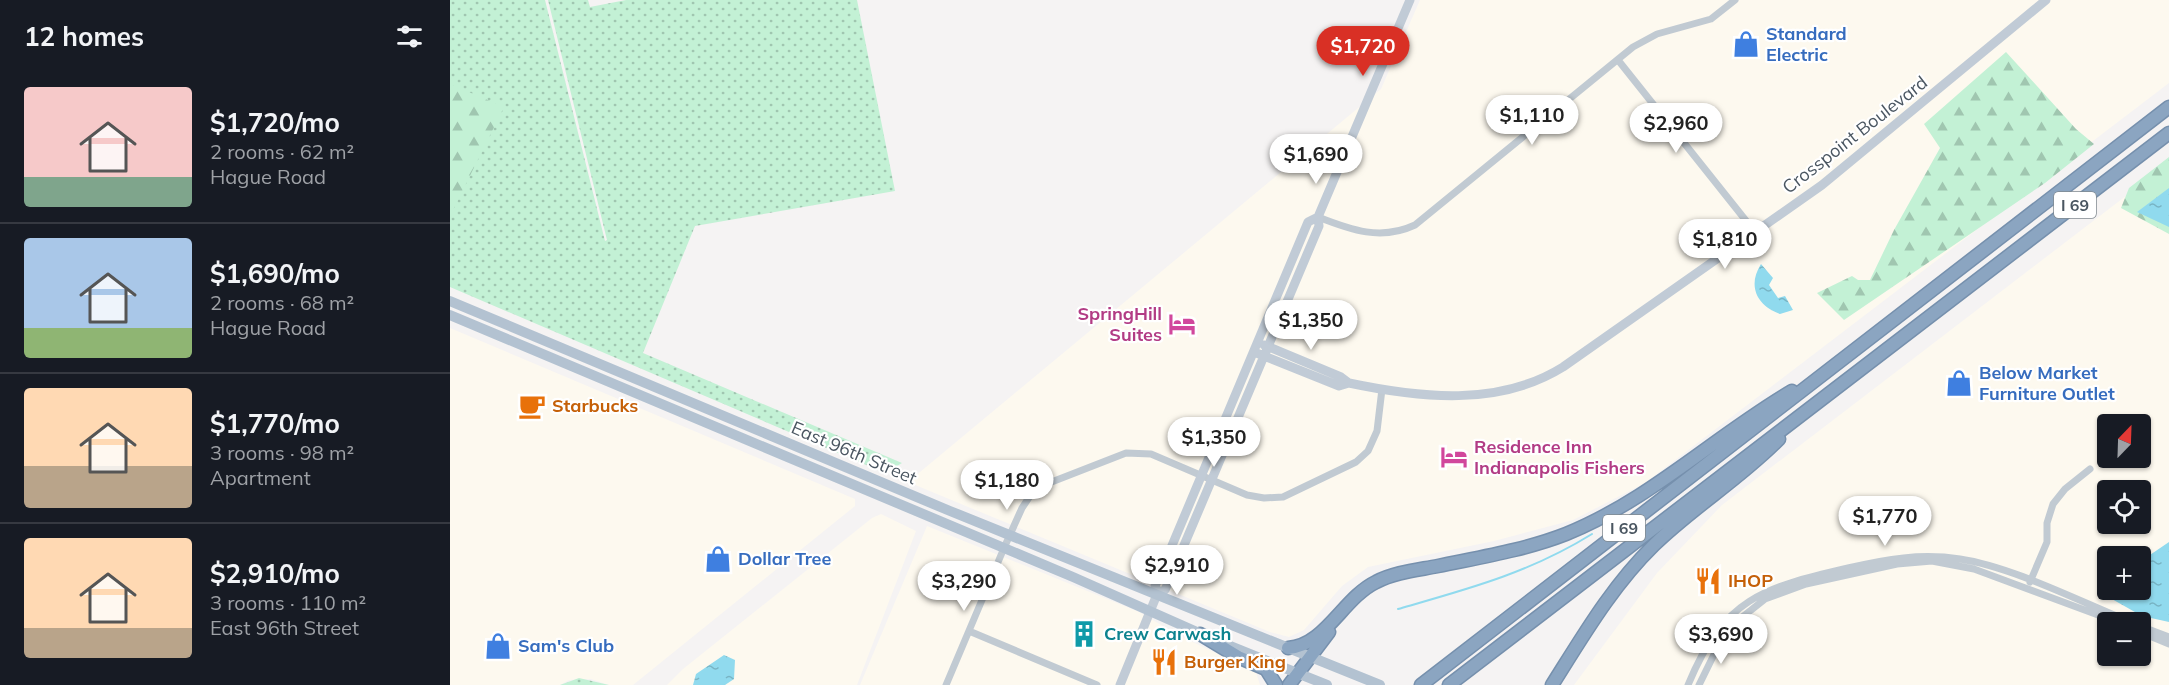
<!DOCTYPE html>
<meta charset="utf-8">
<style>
:root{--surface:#171b24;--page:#242831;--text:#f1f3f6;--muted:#9ea1a6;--line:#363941;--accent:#d93025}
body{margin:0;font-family:Mulish,sans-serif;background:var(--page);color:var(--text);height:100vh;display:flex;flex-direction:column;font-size:22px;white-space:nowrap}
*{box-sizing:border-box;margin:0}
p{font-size:20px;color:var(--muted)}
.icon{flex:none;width:33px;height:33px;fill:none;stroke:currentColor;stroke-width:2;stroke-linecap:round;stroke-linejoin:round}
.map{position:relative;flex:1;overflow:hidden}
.sheet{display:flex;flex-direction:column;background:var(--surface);width:450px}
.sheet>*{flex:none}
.needle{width:39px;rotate:23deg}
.buttons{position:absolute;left:1647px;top:414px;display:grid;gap:12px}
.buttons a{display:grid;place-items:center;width:54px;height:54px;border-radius:6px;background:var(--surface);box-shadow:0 2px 4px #0004;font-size:30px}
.price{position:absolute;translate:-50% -51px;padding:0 14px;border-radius:21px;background:#fff;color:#222;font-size:20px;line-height:39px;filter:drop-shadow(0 2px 3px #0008)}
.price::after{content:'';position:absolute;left:50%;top:36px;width:18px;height:14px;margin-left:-9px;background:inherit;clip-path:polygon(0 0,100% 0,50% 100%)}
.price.current{background:var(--accent);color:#fff}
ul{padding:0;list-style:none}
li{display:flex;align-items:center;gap:18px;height:150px;padding:0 24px}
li+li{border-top:2px solid var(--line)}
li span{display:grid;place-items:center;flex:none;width:168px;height:120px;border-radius:6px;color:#555}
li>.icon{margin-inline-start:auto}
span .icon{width:72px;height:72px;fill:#fffc;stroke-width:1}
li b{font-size:26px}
h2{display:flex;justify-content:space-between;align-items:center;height:72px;padding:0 24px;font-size:26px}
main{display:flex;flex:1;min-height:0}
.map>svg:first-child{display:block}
.commercial{fill:#fdf9ef;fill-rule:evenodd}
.grass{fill:url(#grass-dots)}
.forest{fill:url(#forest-firs)}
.water{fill:url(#water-ripples)}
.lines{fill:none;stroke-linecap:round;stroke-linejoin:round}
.stream{stroke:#90daee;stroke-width:2}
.highway-casing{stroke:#7690ad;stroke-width:15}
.street{stroke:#c1cad2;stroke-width:7}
.secondary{stroke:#c1cbd6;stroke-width:9}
.primary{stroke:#b3c2d1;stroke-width:10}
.highway{stroke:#8ba5c1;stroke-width:12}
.labels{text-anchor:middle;stroke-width:4.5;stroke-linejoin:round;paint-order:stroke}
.shield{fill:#fff;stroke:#808990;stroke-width:1.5}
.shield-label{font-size:16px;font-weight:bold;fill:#4a5661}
.shop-label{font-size:18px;font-weight:bold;fill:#366cbe;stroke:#fff;text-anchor:start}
.street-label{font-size:18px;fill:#4a5661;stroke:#fff}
.hotel-label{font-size:18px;font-weight:bold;fill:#b23c85;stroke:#fff;text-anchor:end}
.food-label{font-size:18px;font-weight:bold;fill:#c56008;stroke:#fff;text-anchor:start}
.culture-label{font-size:18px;font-weight:bold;fill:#0d838f;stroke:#fff;text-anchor:start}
</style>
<main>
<section class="sheet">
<h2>12 homes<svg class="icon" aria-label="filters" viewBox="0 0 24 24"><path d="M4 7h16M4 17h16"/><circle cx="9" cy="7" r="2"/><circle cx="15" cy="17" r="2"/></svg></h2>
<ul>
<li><span style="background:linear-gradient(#f6c9c9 75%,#7fa58c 0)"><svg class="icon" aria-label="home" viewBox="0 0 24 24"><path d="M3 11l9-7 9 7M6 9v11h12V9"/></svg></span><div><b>$1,720/mo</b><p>2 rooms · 62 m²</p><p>Hague Road</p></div></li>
<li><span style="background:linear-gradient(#a9c7e8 75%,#8fb573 0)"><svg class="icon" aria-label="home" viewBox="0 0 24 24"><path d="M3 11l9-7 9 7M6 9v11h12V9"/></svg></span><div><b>$1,690/mo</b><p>2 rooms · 68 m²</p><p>Hague Road</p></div></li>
<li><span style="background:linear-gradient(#ffd9b3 65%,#b9a48a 0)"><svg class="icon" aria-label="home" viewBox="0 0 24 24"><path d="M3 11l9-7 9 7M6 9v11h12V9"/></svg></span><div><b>$1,770/mo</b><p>3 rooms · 98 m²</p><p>Apartment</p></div></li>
<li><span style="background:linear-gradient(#ffd9b3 75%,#b9a48a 0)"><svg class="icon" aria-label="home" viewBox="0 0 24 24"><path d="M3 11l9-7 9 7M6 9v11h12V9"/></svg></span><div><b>$2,910/mo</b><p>3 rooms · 110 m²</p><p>East 96th Street</p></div></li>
</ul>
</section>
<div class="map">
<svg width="1719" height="685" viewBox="0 0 1719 685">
<defs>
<pattern id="grass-dots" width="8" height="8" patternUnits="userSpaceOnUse" patternTransform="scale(1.5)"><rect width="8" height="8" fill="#c3f1d5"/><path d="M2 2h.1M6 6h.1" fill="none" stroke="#a0c6b0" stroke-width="1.8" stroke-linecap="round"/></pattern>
<pattern id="forest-firs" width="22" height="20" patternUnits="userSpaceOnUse" patternTransform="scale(1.5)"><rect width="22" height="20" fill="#c3f1d5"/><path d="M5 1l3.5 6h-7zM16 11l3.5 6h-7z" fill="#a0c6b0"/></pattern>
<pattern id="water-ripples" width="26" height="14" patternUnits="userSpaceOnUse" patternTransform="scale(1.5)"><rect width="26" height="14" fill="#90daee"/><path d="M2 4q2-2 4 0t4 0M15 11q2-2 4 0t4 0" fill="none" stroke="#78b4c4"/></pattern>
</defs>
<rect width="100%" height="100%" fill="#f5f3f3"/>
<path class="commercial" d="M970,0h749v83l-524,400 -72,37 -79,21 -126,26 -26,19 -38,44 -15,7 -19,-5 -362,-150 473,-393z
M1719,163v522h-595l83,-112 65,-68zM1658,424h32v34h-32zM1658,490h32v34h-32zM1658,556h32v34h-32zM1658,622h32v34h-32z
M0,328l405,171v7l-222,179h-24l-18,-6 -22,1 -9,5h-110z
M431,514l35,17 -59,154h-190l16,-16 189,-151z
M477,526l212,86 41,24 76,36 4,13h-400z"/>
<path class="grass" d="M0,0h95l60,241 2,-1 -59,-240h40l2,7 36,-7h231l38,191 -200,35 -52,127 259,110 -17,10 -435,-186z
M129,678l30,7h-49z"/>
<path class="forest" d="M1556,52l70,77 18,15 -49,39 -201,137 -27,-27 35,-17 6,4h12l24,-50 46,-82 -16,-24z
M0,84l54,23 -54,109z
M1719,157v77l-48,-26 8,-20z"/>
<path class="water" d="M1719,188v39l-32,-15z
M1311,264l12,14 -4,7 9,13 7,-2 8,14 -13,4c-23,-8 -33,-28 -19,-50z
M1719,542v80l-27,-6 -39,-22v-7l4,-4 1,7h32l1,-29z
M274,655l11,5 -1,19 -9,6h-32l3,-11z"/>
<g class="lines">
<path class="stream" d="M948,609c70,-20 131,-36 194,-75"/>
<defs>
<path id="highway" d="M750,634l38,23 28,12 10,16
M838,648c37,-2 55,-50 88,-66 19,-10 42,-12 62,-16 43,-9 87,-16 128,-32 84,-34 149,-98 226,-143
M839,685l40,-53
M971,685l748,-578
M999,685l720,-552
M1102,685c31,-49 60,-99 102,-140 39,-38 87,-67 125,-106"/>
</defs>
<use href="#highway" class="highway-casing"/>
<path class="street" d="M1168,60l137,172
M868,217c33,13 63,24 97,8l218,-178 24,-13 54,-15 24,-19
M1580,582l17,-40v-19l6,-19 12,-15 25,-20
M1690,626l29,11
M519,631l128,54
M1690,632l29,12
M496,685l58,-137 18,-40 10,-15 17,-10 77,-30 25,1 96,41 17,3 19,-1 73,-35 12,-11 9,-20 5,-42
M1238,685c36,-87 74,-97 160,-117 38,-9 73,-15 112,-9 53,8 121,43 171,63
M1249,685l27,-55 39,-31 41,-15 91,-20 35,-3 42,8 143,53"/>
<path class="secondary" d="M814,345l77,32 8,6
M804,352l85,34 10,-3c71,15 150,24 214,-16l259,-182 224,-185
M708,592l7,-2 6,-14 148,-350 -1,-9 92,-217
M670,685l38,-93 -3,-6 153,-364 10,-5"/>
<path class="primary" d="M0,301l500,210 430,174
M0,315l623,262 133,59
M770,642l107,43"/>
<use href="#highway" class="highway"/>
</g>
<defs>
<symbol id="shop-bare" viewBox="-9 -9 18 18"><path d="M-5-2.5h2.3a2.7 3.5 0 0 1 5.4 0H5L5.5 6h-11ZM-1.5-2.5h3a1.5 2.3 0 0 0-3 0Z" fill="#3f7fe0" stroke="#fff" stroke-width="2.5" paint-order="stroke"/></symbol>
<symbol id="hotel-bare" viewBox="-9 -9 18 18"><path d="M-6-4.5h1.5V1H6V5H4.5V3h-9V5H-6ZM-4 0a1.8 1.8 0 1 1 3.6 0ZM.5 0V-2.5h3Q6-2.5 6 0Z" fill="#d1479c" stroke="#fff" stroke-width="2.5" paint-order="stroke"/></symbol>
<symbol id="cafe-bare" viewBox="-9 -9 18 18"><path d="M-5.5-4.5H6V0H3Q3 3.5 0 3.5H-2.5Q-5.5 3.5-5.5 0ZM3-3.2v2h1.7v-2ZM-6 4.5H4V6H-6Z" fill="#e8710a" stroke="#fff" stroke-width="2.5" paint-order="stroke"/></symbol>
<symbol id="restaurant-bare" viewBox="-9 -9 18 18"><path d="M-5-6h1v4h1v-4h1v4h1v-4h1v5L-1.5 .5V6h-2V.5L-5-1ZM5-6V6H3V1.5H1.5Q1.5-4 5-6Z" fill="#e8710a" stroke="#fff" stroke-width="2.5" paint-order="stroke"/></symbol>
<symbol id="building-bare" viewBox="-9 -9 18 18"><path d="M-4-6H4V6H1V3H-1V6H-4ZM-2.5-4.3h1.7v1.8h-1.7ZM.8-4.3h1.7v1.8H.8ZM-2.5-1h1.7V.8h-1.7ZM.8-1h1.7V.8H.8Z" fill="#0f9aa8" stroke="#fff" stroke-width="2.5" paint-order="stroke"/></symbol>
</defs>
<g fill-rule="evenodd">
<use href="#shop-bare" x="1277" y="25" width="38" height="38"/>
<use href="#hotel-bare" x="713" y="305" width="38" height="38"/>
<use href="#shop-bare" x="1490" y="364" width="38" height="38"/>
<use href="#cafe-bare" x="63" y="387" width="38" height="38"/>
<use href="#hotel-bare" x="985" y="438" width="38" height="38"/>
<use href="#shop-bare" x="249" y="540" width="38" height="38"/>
<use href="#restaurant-bare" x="1239" y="562" width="38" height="38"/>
<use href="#building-bare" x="615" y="615" width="38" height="38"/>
<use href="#shop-bare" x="29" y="627" width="38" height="38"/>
<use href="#restaurant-bare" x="695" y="643" width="38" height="38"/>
</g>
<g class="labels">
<g class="shield">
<rect x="1604" y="192" width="42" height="26" rx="4.5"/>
<rect x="1153" y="515" width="42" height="26" rx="4.5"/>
</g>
<g class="shield-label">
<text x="1625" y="211">I 69</text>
<text x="1174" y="534">I 69</text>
</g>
<g class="shop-label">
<text x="1316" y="40">Standard<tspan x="1316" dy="21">Electric</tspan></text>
<text x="1529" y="379">Below Market<tspan x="1529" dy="21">Furniture Outlet</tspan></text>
<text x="288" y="565">Dollar Tree</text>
<text x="68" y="652">Sam's Club</text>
</g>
<g class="street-label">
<text transform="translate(1405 135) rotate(-38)" y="6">Crosspoint Boulevard</text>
<text transform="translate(404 453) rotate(23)" y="6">East 96th Street</text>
</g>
<g class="hotel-label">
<text x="712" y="320">SpringHill<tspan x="712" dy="21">Suites</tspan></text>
<text x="1024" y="453" text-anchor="start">Residence Inn<tspan x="1024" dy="21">Indianapolis Fishers</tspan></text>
</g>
<g class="food-label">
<text x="102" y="412">Starbucks</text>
<text x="1278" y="587">IHOP</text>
<text x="734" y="668">Burger King</text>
</g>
<g class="culture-label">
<text x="654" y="640">Crew Carwash</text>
</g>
</g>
</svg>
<div class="buttons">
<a><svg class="needle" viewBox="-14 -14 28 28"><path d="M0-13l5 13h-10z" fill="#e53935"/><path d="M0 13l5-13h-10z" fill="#9ea1a6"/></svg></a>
<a><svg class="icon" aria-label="locate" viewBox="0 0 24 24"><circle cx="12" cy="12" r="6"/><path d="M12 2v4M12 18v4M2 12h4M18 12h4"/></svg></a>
<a>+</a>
<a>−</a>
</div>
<b class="price current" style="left:913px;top:77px">$1,720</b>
<b class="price" style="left:1082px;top:146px">$1,110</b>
<b class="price" style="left:1226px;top:154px">$2,960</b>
<b class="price" style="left:866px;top:185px">$1,690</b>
<b class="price" style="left:1275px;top:270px">$1,810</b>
<b class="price" style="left:861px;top:351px">$1,350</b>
<b class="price" style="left:764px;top:468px">$1,350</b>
<b class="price" style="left:557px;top:511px">$1,180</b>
<b class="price" style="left:1435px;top:547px">$1,770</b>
<b class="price" style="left:727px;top:596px">$2,910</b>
<b class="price" style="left:514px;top:612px">$3,290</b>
<b class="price" style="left:1271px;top:665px">$3,690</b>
</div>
</main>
